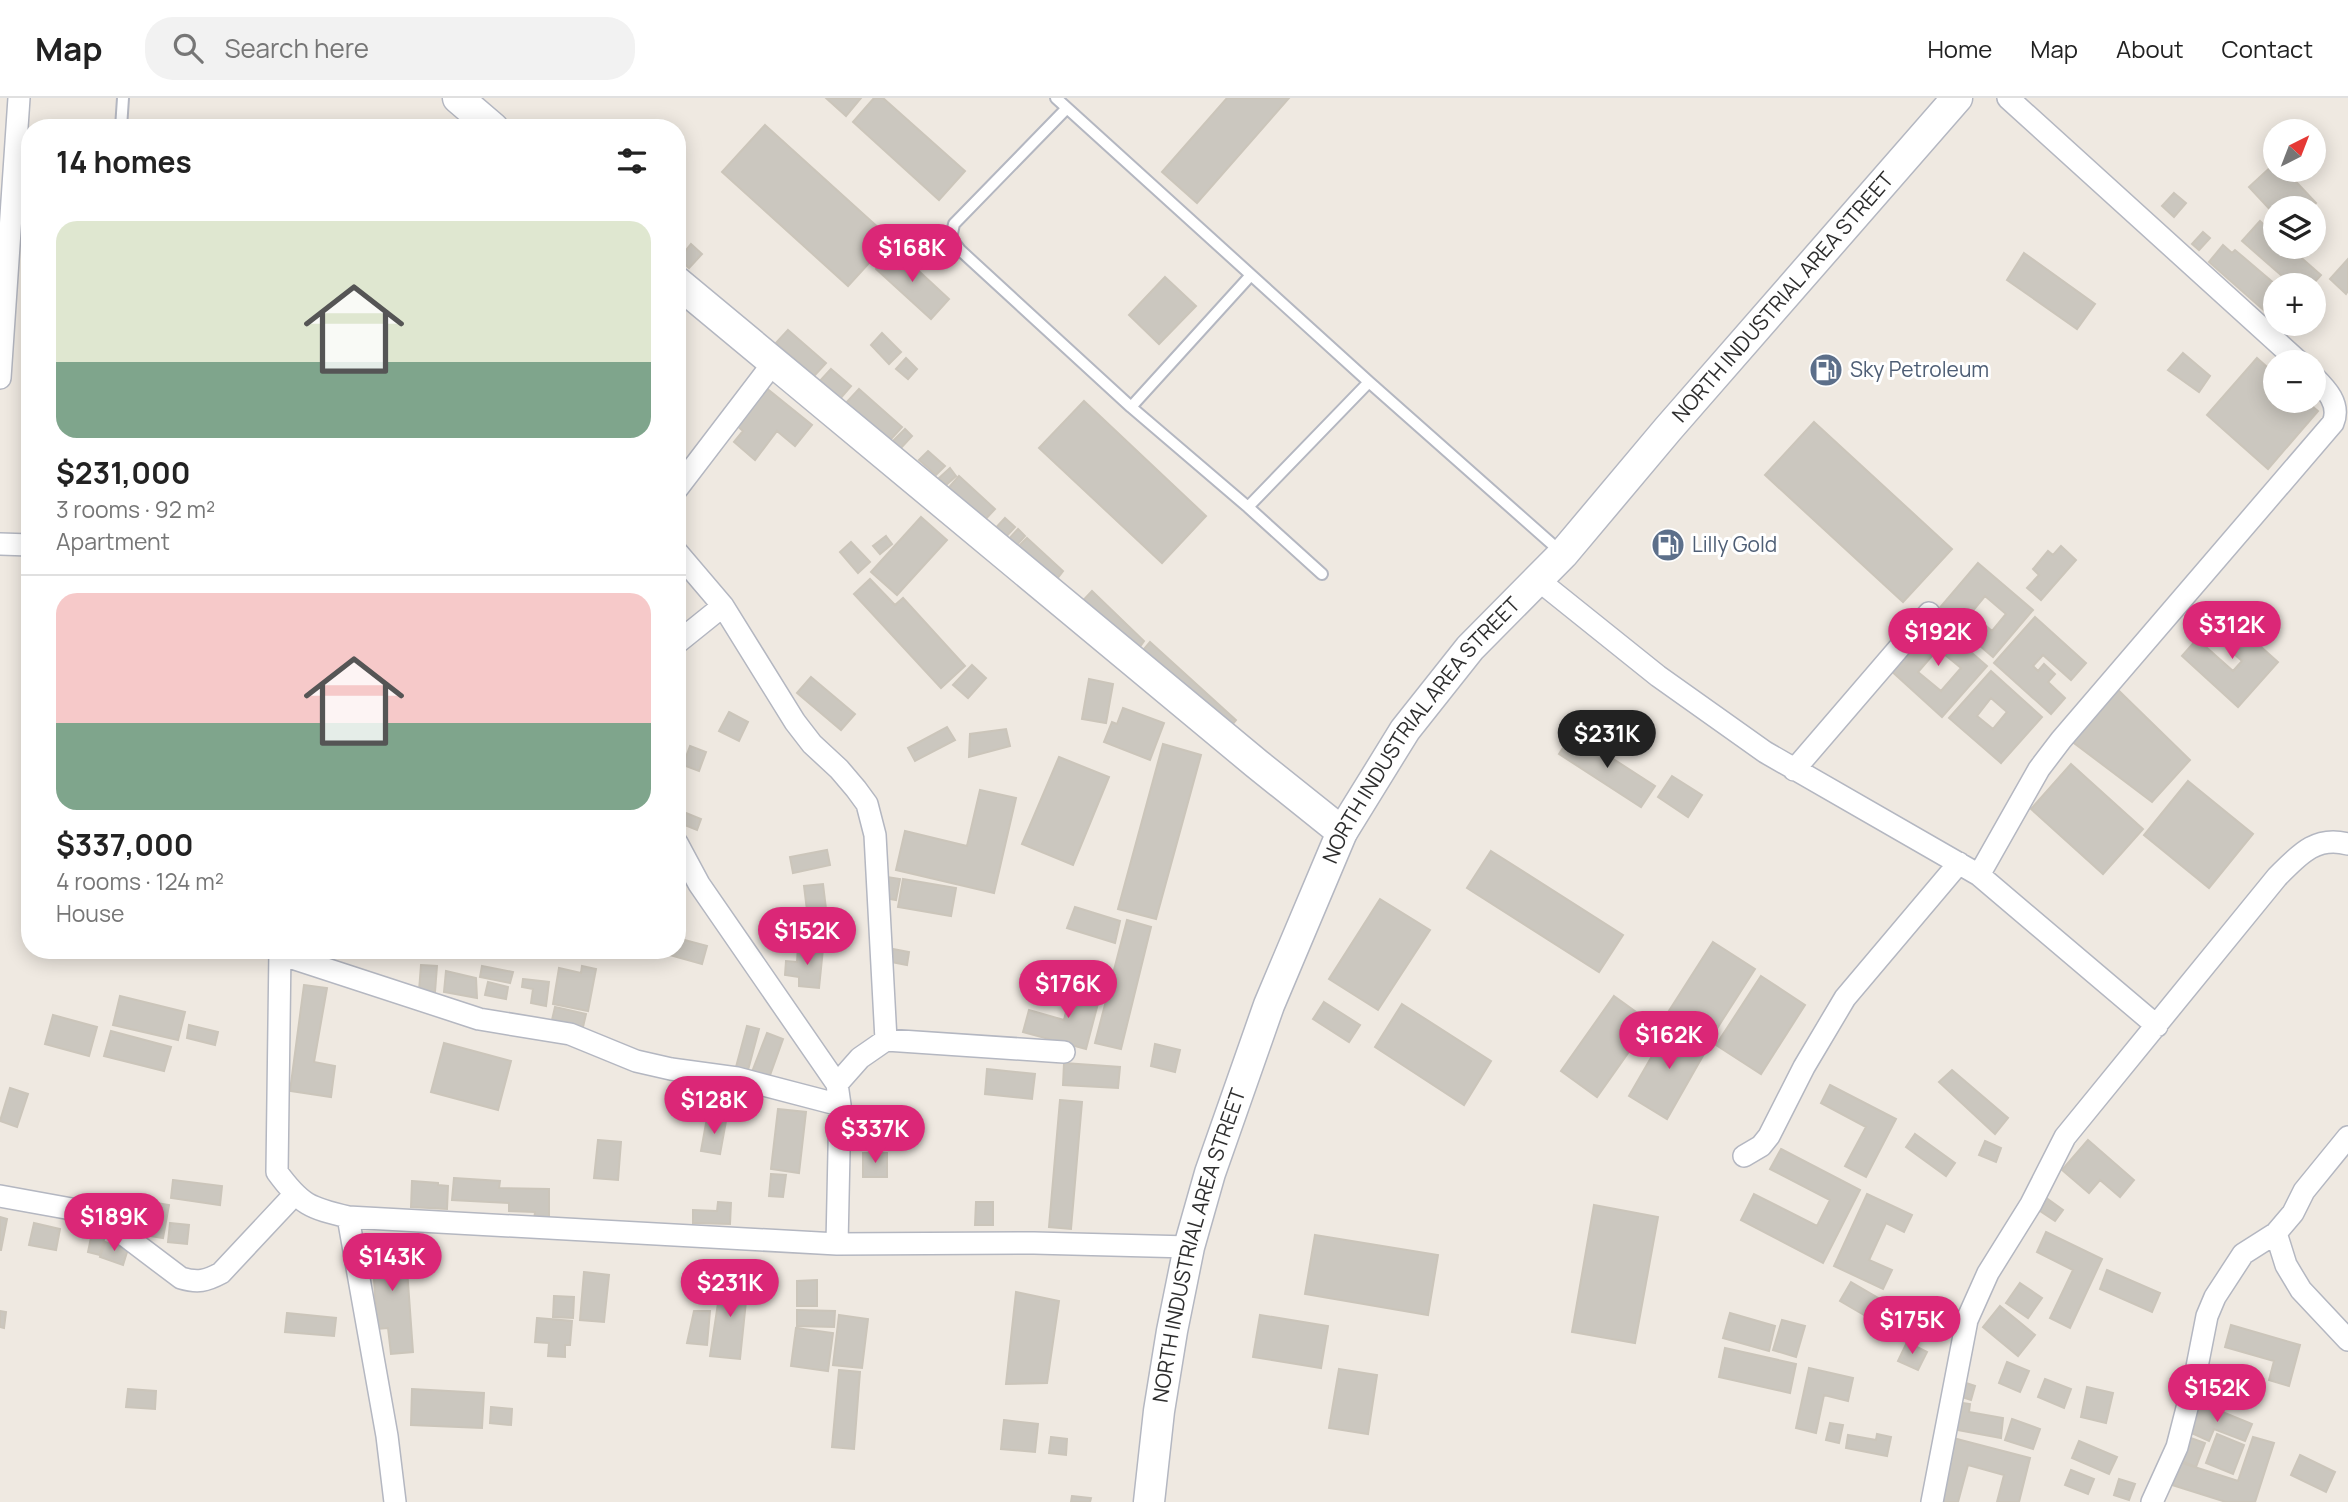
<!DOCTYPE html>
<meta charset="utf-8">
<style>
:root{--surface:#fff;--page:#f2f2f2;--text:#222;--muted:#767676;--line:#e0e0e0;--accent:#db2777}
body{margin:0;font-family:Manrope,sans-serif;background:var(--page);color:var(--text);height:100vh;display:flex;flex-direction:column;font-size:26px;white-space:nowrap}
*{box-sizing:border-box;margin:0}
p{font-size:23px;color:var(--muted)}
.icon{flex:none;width:38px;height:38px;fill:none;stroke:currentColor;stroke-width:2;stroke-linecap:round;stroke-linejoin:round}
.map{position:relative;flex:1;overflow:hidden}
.side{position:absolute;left:21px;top:21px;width:665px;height:840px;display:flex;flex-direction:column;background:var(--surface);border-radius:28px;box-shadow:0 4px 18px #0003}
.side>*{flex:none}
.needle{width:46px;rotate:42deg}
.buttons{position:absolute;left:2263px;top:21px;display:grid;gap:14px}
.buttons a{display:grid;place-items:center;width:63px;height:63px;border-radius:50%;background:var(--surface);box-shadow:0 4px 18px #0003;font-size:35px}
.price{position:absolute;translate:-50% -60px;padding:0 16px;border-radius:24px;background:var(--accent);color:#fff;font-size:23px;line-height:46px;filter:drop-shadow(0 2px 4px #0008)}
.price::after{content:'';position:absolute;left:50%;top:42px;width:21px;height:16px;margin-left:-10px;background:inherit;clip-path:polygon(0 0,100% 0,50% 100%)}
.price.current{background:#222;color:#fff}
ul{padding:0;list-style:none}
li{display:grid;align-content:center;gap:14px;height:371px;padding:0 35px}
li+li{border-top:2px solid var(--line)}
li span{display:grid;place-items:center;height:217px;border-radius:21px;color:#555}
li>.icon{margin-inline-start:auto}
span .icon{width:126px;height:126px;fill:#fffc;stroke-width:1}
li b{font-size:30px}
h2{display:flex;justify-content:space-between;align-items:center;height:84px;padding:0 35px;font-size:30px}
header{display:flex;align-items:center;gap:42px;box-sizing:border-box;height:98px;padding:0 35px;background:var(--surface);border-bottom:2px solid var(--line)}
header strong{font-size:33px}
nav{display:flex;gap:38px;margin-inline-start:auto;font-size:24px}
.search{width:490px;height:63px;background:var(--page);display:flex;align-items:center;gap:18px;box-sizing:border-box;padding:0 24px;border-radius:28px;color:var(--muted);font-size:26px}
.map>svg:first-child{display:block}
.building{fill:#cbc7bf;stroke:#cbc5ba;stroke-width:2;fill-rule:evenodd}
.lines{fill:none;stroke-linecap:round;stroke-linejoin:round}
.lane-casing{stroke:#b4b7c1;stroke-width:14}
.street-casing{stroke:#b4b7c1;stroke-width:24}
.secondary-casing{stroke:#b4b7c1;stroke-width:33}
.lane{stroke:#fff;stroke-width:10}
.street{stroke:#fff;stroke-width:21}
.secondary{stroke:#fff;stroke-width:30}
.labels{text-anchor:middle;stroke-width:6;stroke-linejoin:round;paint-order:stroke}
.street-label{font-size:21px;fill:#2e2e2e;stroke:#fff}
.service-label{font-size:21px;fill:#4e5e75;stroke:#fff;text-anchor:start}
</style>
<header>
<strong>Map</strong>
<div class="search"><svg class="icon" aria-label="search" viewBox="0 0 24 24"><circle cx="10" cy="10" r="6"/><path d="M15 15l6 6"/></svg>Search here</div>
<nav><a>Home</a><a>Map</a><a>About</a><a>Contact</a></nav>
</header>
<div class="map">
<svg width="2348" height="1404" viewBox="0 0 2348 1404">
<rect width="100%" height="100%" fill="#efe9e1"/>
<path class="building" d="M826,0h35l-15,18z
M874,0h9l82,73 -26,29 -86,-78z
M1227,0h62l-92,105 -35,-31z
M765,27l126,114 -43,47 -126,-114z
M2275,65v7h10l31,33 -5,5h-36v7l-26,-28z
M2174,95l12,10 -12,14 -12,-11z
M2260,123l15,14v12h14l32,28 -9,10h-25l2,-3 -47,-41z
M2203,134l7,6 -11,12 -7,-6z
M691,146l11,10 -13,14 -10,-9z
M2223,147l9,8 3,-3 41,35 -1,35 -66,-58z
M894,150l55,51 -18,20 -55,-50z
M2024,155l71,51 -18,25 -70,-49z
M2348,161v32l-2,3 -16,-15z
M1165,179l31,29 -37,38 -30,-29z
M788,232l38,33 -12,13 -38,-33z
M882,235l19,19 -12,12 -18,-19z
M2183,255l27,23 -11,16 -31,-22z
M906,260l11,11 -9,10 -12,-10z
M2257,260l18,16v27h31l12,10 -50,58 -61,-54z
M831,271l20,17 -12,14 -20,-18z
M765,289l47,38 -17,21 -18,-15 -22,29 -21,-18 9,-11 -8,-7z
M859,291l43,38 -18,20 -18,-25 -20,-19z
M1084,303l122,115 -44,47 -123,-115z
M1814,324l138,127 -49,53 -138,-127z
M905,331l7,7 -13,14 -8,-7z
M928,353l17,15 -9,9 -17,-15z
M950,370l6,8 -10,9 -7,-7z
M959,378l36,33 -15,16 -35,-33z
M921,419l26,23 -50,55 -26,-23z
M1005,420l10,9 -13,14 -10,-9z
M1018,431l7,7 -12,13 -7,-7z
M886,438l6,8 -12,10 -7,-8z
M1027,440l36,33 -10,13 -38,-34z
M851,444l19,20 -12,11 -18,-21z
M2061,448l15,14 -35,40 -14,-12 12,-13 -6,-6 15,-18 5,4z
M1978,465l55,47 -40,47 -55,-47zM1985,498l21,18 -14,17 -21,-18z
M870,481l25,26 8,-7 62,68 -24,22 -87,-94z
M1092,493l52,50 -10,14 -56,-49z
M2222,514l56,50 -40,45 -56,-51 15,-17 36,32 9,-10 -36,-32z
M2035,519l51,46 -15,17 -28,-25 -10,11 5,5 6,-7 11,10 -7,8 17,16 -14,16 -57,-51z
M1933,521l54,47 -45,51 -53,-48zM1938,551l23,19 -20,23 -23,-19z
M1150,544l86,78 -11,13 -86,-78z
M972,567l14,13 -18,20 -15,-13z
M1991,573l51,46 -41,46 -52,-45zM1991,600l16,14 -14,17 -16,-13z
M811,579l44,37 -14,16 -44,-37z
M1089,581l24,5 -7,39 -24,-4z
M2114,588l76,74 -38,42 -82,-62z
M1123,610l41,15 -14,37 -46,-18 8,-20 5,2z
M729,614l19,10 -9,19 -20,-10z
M947,629l8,13 -40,21 -7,-13z
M1006,631l4,17 -41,11 1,-23z
M1573,635l82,53 -14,21 -82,-53z
M1163,646l38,11 -45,164 -38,-10z
M690,648l16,6 -7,19 -16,-6z
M1059,659l50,20 -36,88 -51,-21z
M2071,666l72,65 -40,45 -72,-65z
M1672,678l30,19 -14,22 -30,-20z
M2188,683l65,53 -44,54 -65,-53z
M980,692l36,8 -22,95 -98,-23 9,-39 62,15z
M681,713l20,8 -4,11 -20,-8z
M827,752l3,15 -37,8 -3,-16z
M1491,753l132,84 -24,37 -132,-84z
M887,779l13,2 -4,21 -12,-2z
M903,781l53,9 -5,28 -53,-9z
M823,786l5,41 -19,2 -5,-41z
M1380,801l50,31 -52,80 -49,-31z
M1075,809l45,14 -5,22 -48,-15z
M1127,822l24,7 -30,122 -26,-6z
M677,840l30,8 -5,18 -50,-14h25z
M1713,844l42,27 -46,72 -42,-27z
M798,848l25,3 -4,39 -20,-2v-9l-14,-2 1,-14 11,1z
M893,851l16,3 -2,13 -16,-3z
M421,867l16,1 -2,26 -16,-1z
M482,868l31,6 -3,11 -30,-6z
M582,868l14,3 -8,42 -35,-7 6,-36 22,5z
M446,873l30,7 1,20 -33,-6z
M1761,878l44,29 -44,69 -45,-29z
M523,881l26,3 -3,24 -15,-3 2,-14 -11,-2z
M488,884l20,5 -2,12 -21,-4z
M1073,886l28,8 -15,57 -63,-17 6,-22 35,10z
M304,887l23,3 -13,74 21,4 -4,31 -41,-6z
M120,898l65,16 -7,28 -65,-15z
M1614,898l36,26 -53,75 -36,-26z
M1324,904l36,23 -11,17 -36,-23z
M1402,906l89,57 -27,44 -89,-58z
M555,909l31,7 -3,13 -31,-7z
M53,917l44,12 -8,29 -44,-12z
M1671,925l38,22 -42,74 -38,-23z
M189,927l29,7 -3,13 -28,-7z
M747,928l12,3 -11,41 -12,-3z
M111,933l60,16 -7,24 -60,-15z
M767,935l16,6 -14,39 -17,-6z
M444,945l67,18 -13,49 -67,-18z
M1155,946l25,6 -5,22 -24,-6z
M1064,965l56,4 -2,21 -55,-3z
M987,971l48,5 -3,25 -47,-5z
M1952,972l56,48 -13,16 -56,-52z
M1830,987l66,34 -30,58 -21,-11 21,-39 -45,-24z
M670,988l56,5 -2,25 -16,-1v-12l-39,-3z
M10,990l18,6 -11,33 -17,-6z
M1060,1002l22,2 -11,127 -22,-2z
M778,1011l28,3 -7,61 -28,-4z
M707,1020l19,3 -6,33 -19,-3z
M867,1021l20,1 -1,28 -20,-1z
M1915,1036l40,29 -9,13 -40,-29z
M598,1042l23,2 -3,38 -24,-2z
M2088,1042l46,40 -14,17 -20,-17 -11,13 -27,-23z
M1985,1043l16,7 -5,14 -17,-7z
M1781,1051l79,41 -37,73 -82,-43 13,-26 63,32 13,-26 -60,-31z
M863,1055h24v24h-24z
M771,1076l15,1 -3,22 -14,-1z
M454,1080l46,3 -1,7 50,1v31h-15l1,-8 -26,-1v-8l-57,-3z
M173,1082l49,6 -2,19 -49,-7z
M412,1083l26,2v2l10,1 -1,23 -36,-2z
M1867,1096l45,21 -8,17 -18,-9 -17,37 23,10 -9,19 -49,-23z
M2045,1099l18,13 -8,11 -18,-12z
M139,1102l30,5 -6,33 -13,-2 2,-12 -16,-3z
M718,1104l13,1 -1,21 -37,-1v-13l24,1z
M976,1104h17v23h-18z
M1594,1107l64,12 -23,126 -63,-11z
M0,1119l7,2 -6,31h-1z
M34,1125l26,6 -4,21 -27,-5z
M170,1125l19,2 -2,19 -19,-2z
M2046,1134l56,27 -32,69 -20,-10 23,-48 -36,-18z
M92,1135l13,3 -5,19 -12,-3z
M1315,1137l123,20 -10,60 -123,-21z
M405,1143l8,111 -22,2 -3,-26 -11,1 -4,-67h-6l-1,-18z
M105,1144l23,7 -5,16 -23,-8z
M2107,1172l53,23 -8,19 -52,-23z
M584,1174l25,3 -5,47 -24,-2z
M722,1179l26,5 -8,77 -30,-3z
M817,1182v26h-20v-25z
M1851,1184l53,31 -11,19 -53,-31z
M2020,1185l22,15 -14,20 -22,-15z
M1016,1194l43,9 -12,82 -41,1z
M554,1198l20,1 -1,21 -20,-1z
M2000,1208l35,29 -17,21 -35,-29z
M797,1212l38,1 -1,16 -37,-1z
M0,1213l6,1 -2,16 -4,-1z
M694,1213h16l-3,34 -20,-2z
M287,1215l49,5 -2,18 -49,-4z
M1730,1215l45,13 -6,25 -46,-13z
M839,1217l29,4 -6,49 -29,-3z
M1260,1217l68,11 -7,42 -68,-11z
M537,1220l35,3 -2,24h-5v12l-17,-1 1,-13 -14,-1z
M1782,1222l23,6 -9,31 -23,-7z
M2231,1227l69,20 -11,41 -20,-6 5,-19 -49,-14z
M796,1230l37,5 -5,38 -37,-5z
M1907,1244l20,10 -9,18 -20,-9z
M1725,1250l71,16 -6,29 -71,-16z
M2007,1264l22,9 -9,21 -21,-9z
M1809,1270l44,10 -5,23 -24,-6 -8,38 -20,-5z
M1339,1271l38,6 -9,59 -39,-6z
M839,1272l21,2 -6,77 -22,-2z
M2214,1272l10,5 -6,13 -10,-4z
M2045,1281l26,10 -7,19 -26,-11z
M1963,1284l12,4 -4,14 -12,-4z
M2087,1289l26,6 -7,30 -25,-6z
M128,1291l28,2 -1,18 -29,-2z
M412,1291l72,4 -2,35 -71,-3z
M1956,1304l14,2 -1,8 34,6 -2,20 -49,-9z
M2198,1304l54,22 -7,17 -31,-12 -5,12 -22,-10z
M491,1309l21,2 -1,16 -21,-2z
M2012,1321l28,10 -7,20 -28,-9z
M1004,1322l34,4 -3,28 -34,-3z
M1830,1325l13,2 -4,18 -13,-3z
M1877,1336l14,3 -4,19 -41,-8 2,-13 28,5z
M2217,1336l27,11 -11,29 -27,-11z
M1051,1339l16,2 -1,16 -17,-2z
M2188,1339l17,6 -9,24 -17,-7z
M2253,1339l21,6 -19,59h-29l-60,-19 7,-23 65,21z
M1953,1340l77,20 -11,44h-22l7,-27 -36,-10 -10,37h-22z
M2079,1343l38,16 -8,17 -37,-16z
M2300,1357l35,17 -9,20 -35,-17z
M2071,1372l23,9 -6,15 -23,-9z
M2119,1381l16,5 -6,16 -15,-5z
M1072,1398l19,2 -1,4h-19z"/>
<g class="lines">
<defs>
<path id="lane" d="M1056,0l313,284 192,170
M1067,10l-113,116 -3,14 9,12 171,157 117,100 74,67
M121,30l2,-30
M1131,309l120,-132
M1248,409l121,-125"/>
<path id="street" d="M2008,0l291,264
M0,280l19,-280
M677,391l97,-127
M0,446l30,1
M677,454l46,54 72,116 17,22 27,25 17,20 11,15 8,31 11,205
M1537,481l121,97 107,76 214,123 178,151
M677,545l46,-37
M1794,672l135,-157
M677,745l22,41 138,200
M1979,777l60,-106 22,-29 272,-317c8,-19 -7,-34 -19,-46
M280,852l-3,222c24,33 33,36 71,45l489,27 197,-1 155,4
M280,856l199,65 91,15 66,27 35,8 66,9 103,27
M2348,1039l-44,54 -11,22 -17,20 10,32 15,25 47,50
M1744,1058l17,-10 8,-10 35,-69 41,-69 114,-135
M0,1098l88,16 15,7 78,59c17,5 25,3 40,-5l73,-78
M348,1119l39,219 8,66
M837,1146l3,-139 -3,-21 23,-26 26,-18 178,12
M1932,1404l35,-182 21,-47 43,-69 34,-67 212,-260c21,-21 38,-42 71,-33
M2152,1404l25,-55 18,-70 12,-61 8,-19 28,-43 33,-21"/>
<g id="secondary">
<path d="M458,0l35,30"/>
<path d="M677,184l580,482 85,68"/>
<path id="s1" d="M1149,1404l10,-91 13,-80 17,-84 21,-74 59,-168 73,-173 63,-102 65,-82 93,-94 105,-125 289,-331"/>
</g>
</defs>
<use href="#lane" class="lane-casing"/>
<use href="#street" class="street-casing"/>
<use href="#secondary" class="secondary-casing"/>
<use href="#lane" class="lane"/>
<use href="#street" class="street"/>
<use href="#secondary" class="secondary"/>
</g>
<defs>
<symbol id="fuel-disc" viewBox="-11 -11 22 22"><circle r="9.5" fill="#5c6f8a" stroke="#fff"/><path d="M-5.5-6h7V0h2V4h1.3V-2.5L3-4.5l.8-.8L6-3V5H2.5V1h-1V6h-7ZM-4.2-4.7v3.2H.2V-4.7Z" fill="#fff"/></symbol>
</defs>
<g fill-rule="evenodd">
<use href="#fuel-disc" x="1807" y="253" width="38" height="38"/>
<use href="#fuel-disc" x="1649" y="428" width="38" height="38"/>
</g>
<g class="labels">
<g class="street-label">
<text dy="7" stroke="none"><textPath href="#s1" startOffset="1396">NORTH INDUSTRIAL AREA STREET</textPath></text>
<text dy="7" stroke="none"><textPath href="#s1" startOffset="830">NORTH INDUSTRIAL AREA STREET</textPath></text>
<text dy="7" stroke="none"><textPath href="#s1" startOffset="262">NORTH INDUSTRIAL AREA STREET</textPath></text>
</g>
<g class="service-label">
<text x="1850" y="279">Sky Petroleum</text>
<text x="1692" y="454">Lilly Gold</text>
</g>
</g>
</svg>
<div class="buttons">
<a><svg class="needle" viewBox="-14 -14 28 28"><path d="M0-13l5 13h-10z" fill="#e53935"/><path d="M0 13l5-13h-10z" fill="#767676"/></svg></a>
<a><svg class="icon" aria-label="layers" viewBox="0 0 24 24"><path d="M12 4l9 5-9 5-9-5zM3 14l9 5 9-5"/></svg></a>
<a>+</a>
<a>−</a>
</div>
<b class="price" style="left:912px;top:186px">$168K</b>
<b class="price" style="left:2232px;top:563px">$312K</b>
<b class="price" style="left:1938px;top:570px">$192K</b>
<b class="price current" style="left:1607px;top:672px">$231K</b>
<b class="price" style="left:807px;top:869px">$152K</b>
<b class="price" style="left:1068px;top:922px">$176K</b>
<b class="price" style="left:1669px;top:973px">$162K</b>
<b class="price" style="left:714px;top:1038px">$128K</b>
<b class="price" style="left:875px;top:1067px">$337K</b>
<b class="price" style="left:114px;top:1155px">$189K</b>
<b class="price" style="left:392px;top:1195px">$143K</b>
<b class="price" style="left:730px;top:1221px">$231K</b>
<b class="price" style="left:1912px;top:1258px">$175K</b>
<b class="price" style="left:2217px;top:1326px">$152K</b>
<section class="side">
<h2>14 homes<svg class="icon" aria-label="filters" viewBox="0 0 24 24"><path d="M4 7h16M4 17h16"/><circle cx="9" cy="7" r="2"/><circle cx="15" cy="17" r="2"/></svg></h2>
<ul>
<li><span style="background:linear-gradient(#dfe7d0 65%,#7fa58c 0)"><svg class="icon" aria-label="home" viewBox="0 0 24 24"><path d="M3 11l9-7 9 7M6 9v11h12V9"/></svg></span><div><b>$231,000</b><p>3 rooms · 92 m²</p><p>Apartment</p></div></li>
<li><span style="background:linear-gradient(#f6c9c9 60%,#7fa58c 0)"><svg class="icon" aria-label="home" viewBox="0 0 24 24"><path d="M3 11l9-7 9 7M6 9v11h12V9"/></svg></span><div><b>$337,000</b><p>4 rooms · 124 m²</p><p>House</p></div></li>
</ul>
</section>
</div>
